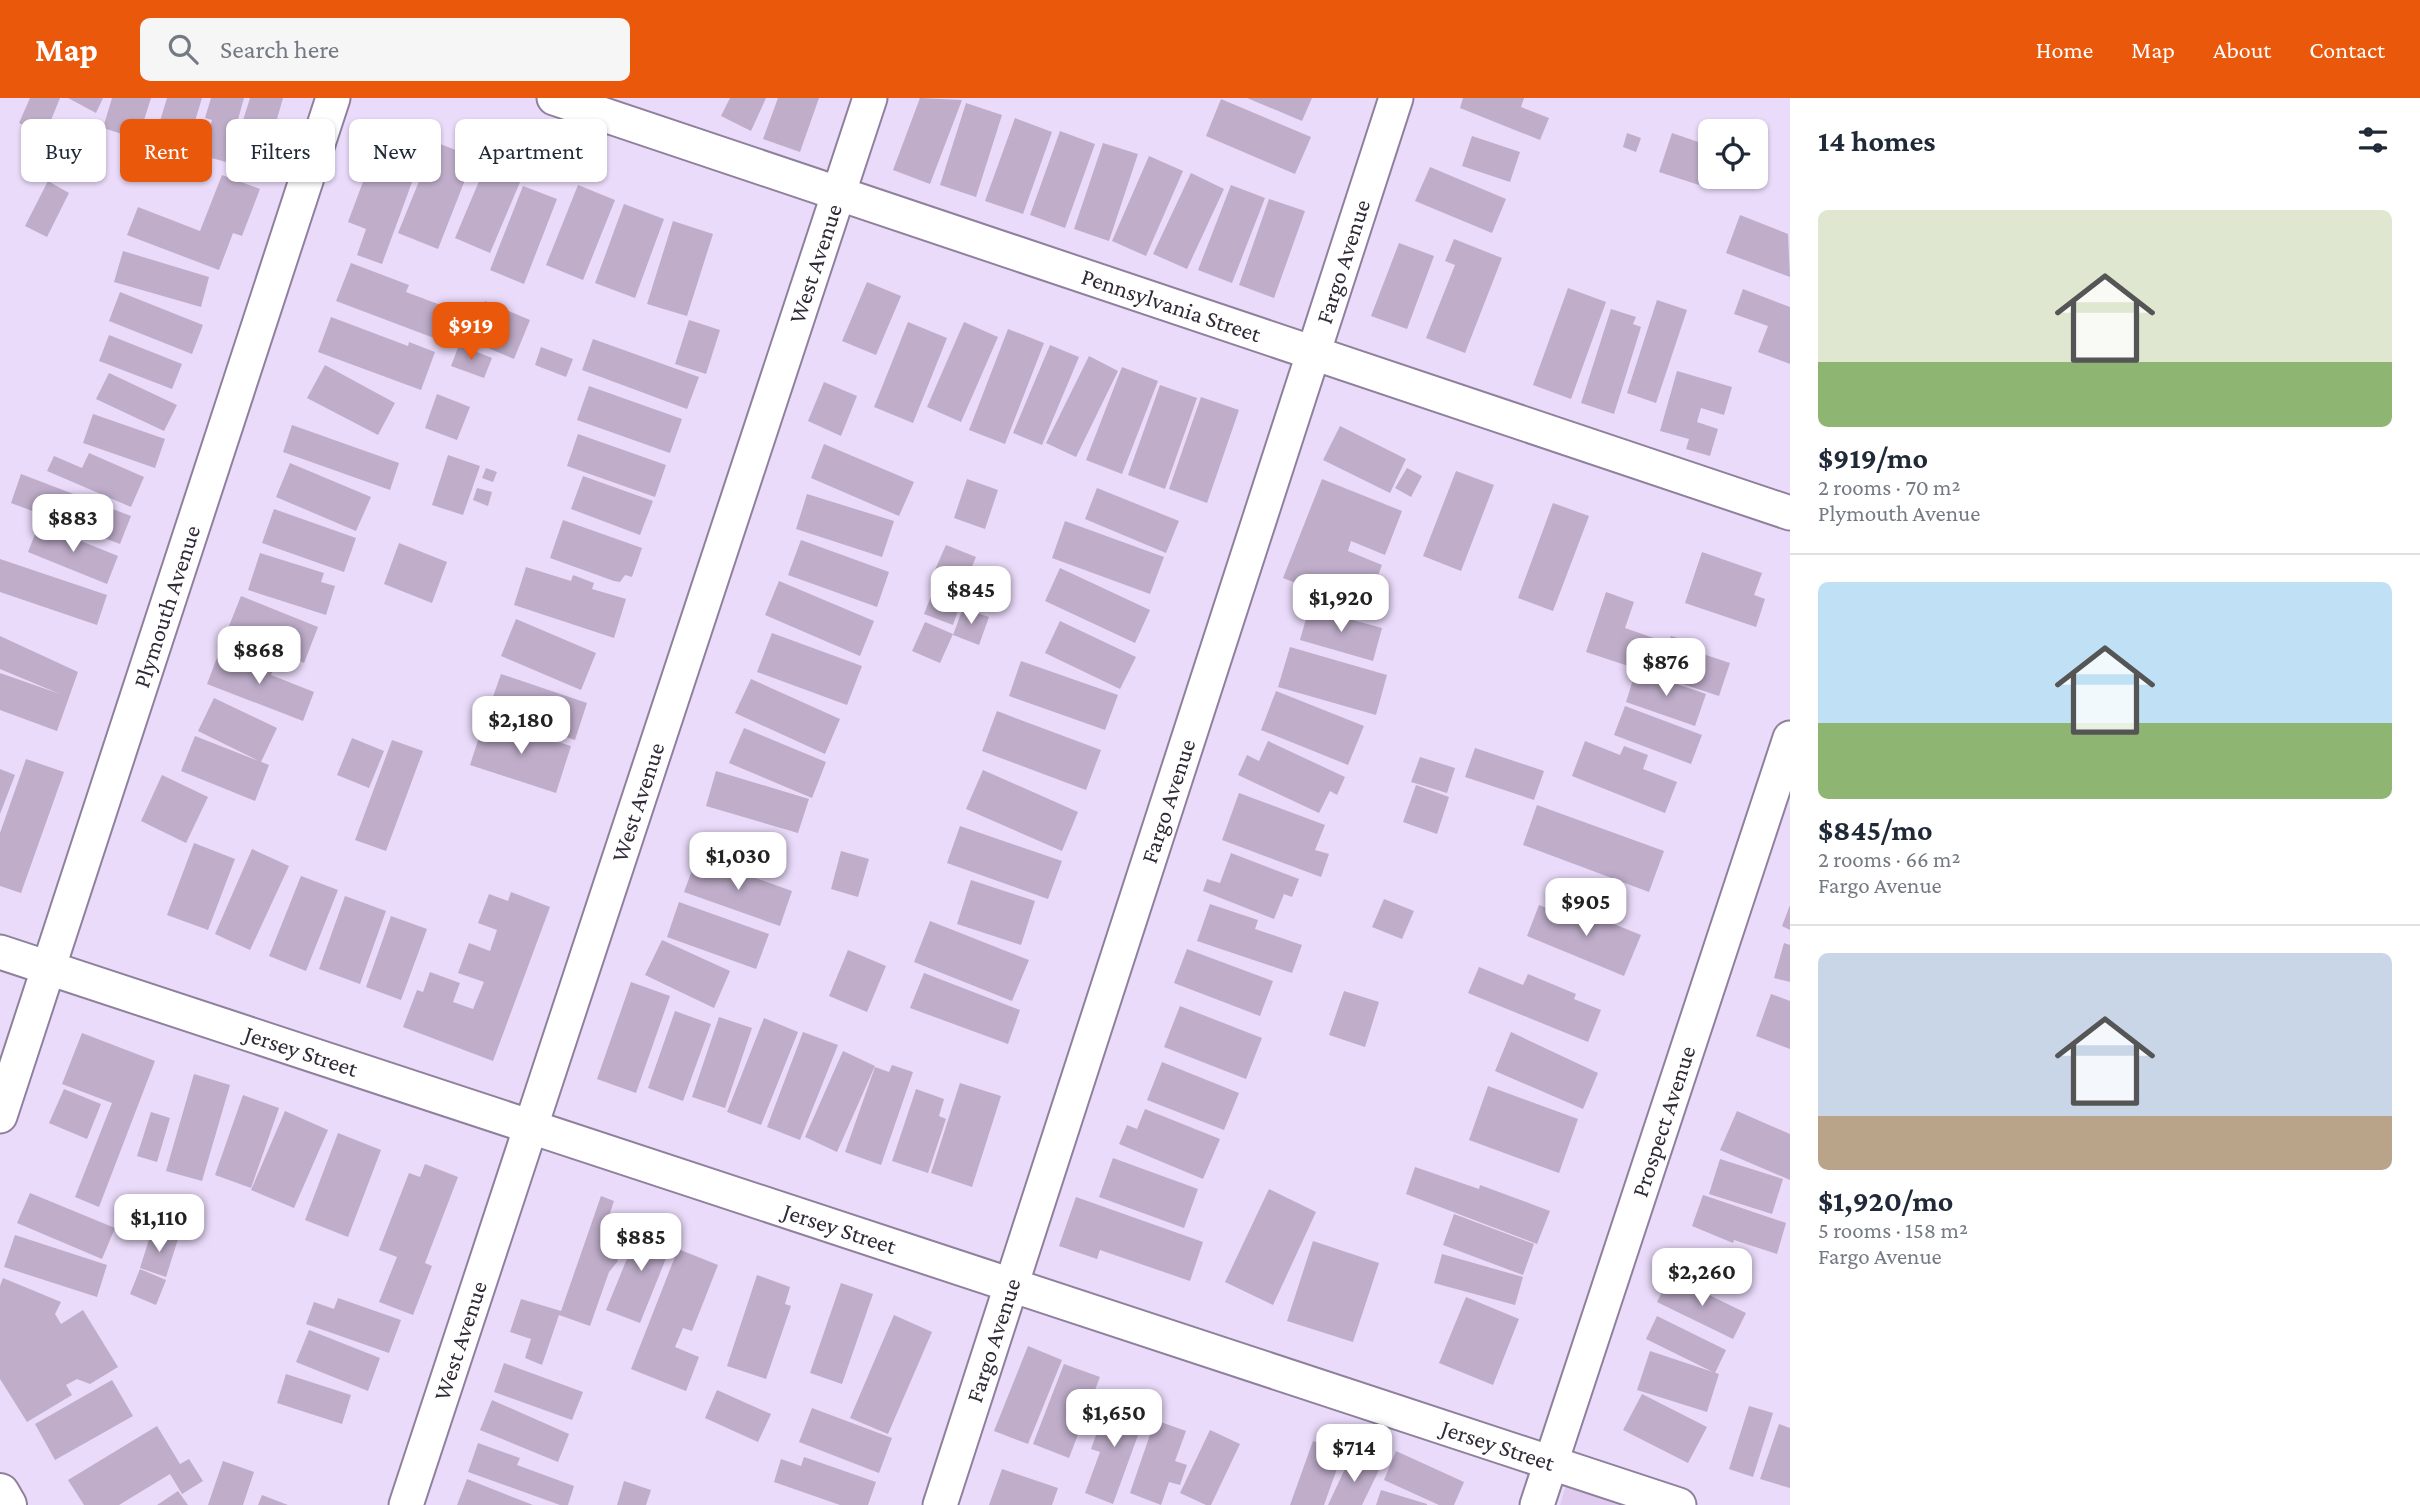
<!DOCTYPE html>
<meta charset="utf-8">
<style>
:root{--surface:#fff;--page:#f6f6f7;--text:#1f2937;--muted:#747a83;--line:#e0e1e3;--accent:#ea580c}
body{margin:0;font-family:"Crimson Pro",serif;background:var(--page);color:var(--text);height:100vh;display:flex;flex-direction:column;font-size:26px;white-space:nowrap}
*{box-sizing:border-box;margin:0}
p{font-size:23px;color:var(--muted)}
.icon{flex:none;width:38px;height:38px;fill:none;stroke:currentColor;stroke-width:2;stroke-linecap:round;stroke-linejoin:round}
.map{position:relative;flex:1;overflow:hidden}
.sheet{display:flex;flex-direction:column;background:var(--surface);width:630px}
.sheet>*{flex:none}
.banner{position:absolute;left:21px;top:21px;width:665px;height:63px;display:flex;gap:14px}
.fabs{position:absolute;left:1698px;top:21px;display:grid;gap:14px}
.fabs a{display:grid;place-items:center;width:70px;height:70px;border-radius:10px;background:var(--surface);box-shadow:0 2px 5px #0004;font-size:35px}
.price{position:absolute;translate:-50% -60px;padding:0 16px;border-radius:14px;background:#fff;color:#222;font-size:23px;line-height:46px;filter:drop-shadow(0 2px 4px #0008)}
.price::after{content:'';position:absolute;left:50%;top:42px;width:21px;height:16px;margin-left:-10px;background:inherit;clip-path:polygon(0 0,100% 0,50% 100%)}
.price.on{background:var(--accent);color:#fff}
ul{padding:0;list-style:none}
li{display:grid;align-content:center;gap:14px;height:371px;padding:0 28px}
li+li{border-top:2px solid var(--line)}
li span{display:grid;place-items:center;height:217px;border-radius:10px;color:#555}
li>.icon{margin-inline-start:auto}
span .icon{width:126px;height:126px;fill:#fffc;stroke-width:1}
li b{font-size:30px}
h2{display:flex;justify-content:space-between;align-items:center;height:84px;padding:0 28px;font-size:30px}
.pill{padding:0 24px;border-radius:10px;background:var(--surface);box-shadow:0 2px 5px #0004;font-size:24px;line-height:63px}
.pill.on{background:var(--accent);color:#fff}
header{display:flex;align-items:center;gap:42px;box-sizing:border-box;height:98px;padding:0 35px;background:var(--accent);color:#fff}
header strong{font-size:33px}
nav{display:flex;gap:38px;margin-inline-start:auto;font-size:24px}
.search{width:490px;height:63px;background:var(--page);display:flex;align-items:center;gap:18px;box-sizing:border-box;padding:0 24px;border-radius:10px;color:var(--muted);font-size:26px}
main{display:flex;flex:1;min-height:0}
.map>svg:first-child{display:block}
.built{fill:#decbef}
.building{fill:#bfadca}
.lines{fill:none;stroke-linecap:round;stroke-linejoin:round}
.street-casing{stroke:#8f819d;stroke-width:37}
.secondary-casing{stroke:#8f819d;stroke-width:42}
.street{stroke:#fff;stroke-width:33}
.secondary{stroke:#fff;stroke-width:38}
.labels{text-anchor:middle;stroke-width:5;stroke-linejoin:round;paint-order:stroke}
.street-label{font-size:24px;fill:#302a36;stroke:#f4ebfe}
</style>
<header>
<strong>Map</strong>
<div class="search"><svg class="icon" aria-label="search" viewBox="0 0 24 24"><circle cx="10" cy="10" r="6"/><path d="M15 15l6 6"/></svg>Search here</div>
<nav><a>Home</a><a>Map</a><a>About</a><a>Contact</a></nav>
</header>
<main>
<div class="map">
<svg width="1790" height="1407" viewBox="0 0 1790 1407">
<rect width="100%" height="100%" fill="#eadbfa"/>
<path class="built" d="M1566,1387l59,20h-65z"/>
<path class="building" d="M30,0h30l-15,37 -26,-12z
M68,0h35l-7,15z
M112,0h39l-13,41 -35,-11z
M167,0h35l-17,56 -32,-10z
M211,0h33l-18,64 -25,-7 11,-35 -7,-2z
M250,0h33l-12,42 -9,-3 -14,45 -22,-7z
M730,0h36l-15,33 -30,-15z
M778,0h41l-19,54 -37,-13z
M920,0l42,2 -32,84 -37,-14z
M1247,0h65l-10,23z
M1463,0h61l-3,9 28,11 -9,22 -80,-32z
M1221,1l90,38 -16,37 -89,-38z
M966,5l36,12 -26,82 -36,-12z
M1015,20l37,14 -29,82 -38,-13z
M383,30l43,16 -44,120 -25,-9 9,-26 -18,-7z
M1060,33l35,13 -30,84 -35,-13z
M1627,35l14,5 -5,14 -13,-5z
M1672,35l38,13 -11,39 -40,-13z
M1472,38l48,16 -10,30 -48,-16z
M435,44l39,15 -36,92 -40,-16z
M1103,45l35,11 -29,87 -35,-12z
M1149,58l34,15 -37,85 -34,-15z
M488,62l35,15 -33,78 -35,-15z
M1430,69l76,32 -14,34 -77,-32z
M1191,75l33,16 -37,80 -34,-15z
M222,77l38,14 -18,47 -9,-3 -14,37 -92,-35 11,-28 62,24z
M48,83l21,12 -22,44 -22,-11z
M578,87l37,15 -32,80 -37,-15z
M1231,87l34,13 -33,85 -34,-13z
M523,88l34,13 -33,85 -34,-14z
M1269,101l36,12 -31,87 -35,-13z
M624,106l40,15 -29,79 -40,-15z
M1740,117l48,19 2,43 -64,-24z
M673,123l40,13 -26,82 -40,-12z
M1454,141l48,19 -37,95 -39,-15 29,-73 -10,-4z
M1399,145l35,13 -27,73 -36,-13z
M123,153l86,26 -8,30 -87,-25z
M351,165l58,22 -3,7 48,18 -12,31 -106,-40z
M867,184l34,14 -25,59 -34,-14z
M1568,190l38,14 -35,97 -38,-14z
M1743,191l47,18v57l-32,-12 10,-26 -34,-12z
M120,194l83,33 -11,29 -83,-33z
M1657,202l30,10 -31,93 -29,-10z
M485,203l45,19 -16,39 -45,-19z
M1611,211l25,8 -3,7 8,3 -27,87 -33,-11z
M331,219l77,29 1,-4 26,10 -14,38 -103,-38z
M689,222l31,10 -14,44 -31,-10z
M908,224l39,16 -34,85 -39,-16z
M964,224l34,15 -37,85 -34,-15z
M1008,231l36,14 -39,101 -36,-14z
M109,237l73,29 -10,25 -73,-28z
M593,241l106,38 -12,32 -105,-39z
M459,247l33,13 -8,20 -33,-12z
M1050,247l29,12 -37,88 -29,-12z
M541,249l32,12 -7,18 -31,-12z
M1089,258l29,15 -42,86 -30,-14z
M325,267l70,38 -17,32 -71,-37z
M1122,269l36,14 -36,93 -36,-14z
M1677,273l55,16 -8,28 -23,-7 -4,14 21,7 -8,27 -24,-7 3,-10 -29,-8z
M109,275l68,32 -13,26 -68,-32z
M824,284l33,14 -16,40 -33,-15z
M1160,287l37,13 -32,91 -37,-14z
M589,288l93,33 -12,34 -93,-33z
M437,296l33,13 -13,33 -32,-12z
M1201,299l38,13 -32,93 -38,-14z
M93,316l72,25 -10,29 -72,-25z
M292,327l107,38 -9,27 -107,-38z
M1340,328l66,33 -16,34 -67,-33z
M578,336l88,31 -11,32 -88,-31z
M824,346l90,38 -15,34 -88,-38z
M89,355l55,24 -13,30 -84,-36 7,-15 28,12z
M448,357l32,11 -17,49 -31,-10z
M290,365l81,34 -15,34 -80,-34z
M486,370l11,4 -4,10 -11,-4z
M1407,370l15,8 -11,21 -16,-9z
M1456,373l38,14 -33,86 -38,-15z
M21,376l110,42 -11,28 -109,-41z
M583,378l70,25 -13,34 -69,-26z
M967,381l31,11 -13,39 -31,-11z
M1322,381l80,32 -17,44 -34,-14 -3,10 34,14 -17,45 -82,-32z
M477,390l15,4 -4,14 -15,-6z
M1097,390l82,33 -13,32 -81,-34z
M807,396l87,27 -12,36 -86,-28z
M1553,405l36,13 -36,95 -35,-13z
M274,411l82,29 -12,34 -82,-29z
M563,422l79,28 -10,29 -7,-2 -5,7 -6,-1 -64,-23z
M1065,423l99,36 -14,37 -98,-36z
M39,426l79,32 -11,28 -79,-32z
M801,442l88,32 -12,35 -89,-32z
M399,445l48,19 -15,41 -48,-19z
M946,447l30,12 -11,27 -31,-12z
M1702,454l60,21 -8,22 11,4 -9,28 -71,-24z
M260,455l64,20 -3,9 14,4 -9,29 -78,-25z
M0,461l107,36 -10,30 -97,-33z
M526,469l45,14 2,-6 21,8 -2,6 34,10 -12,39 -100,-33z
M1060,470l90,42 -15,33 -90,-42z
M939,478l27,11 -13,38 -29,-11z
M779,483l95,40 -14,35 -95,-41z
M1606,494l28,10 -9,26 43,15 3,-7 26,8 -3,7 36,12 -11,33 -133,-44z
M241,498l77,31 -14,36 -77,-32z
M963,510l26,9 -10,28 -26,-10z
M1309,510l73,20 -9,33 -73,-21z
M516,521l80,34 -15,37 -80,-34z
M1060,523l76,36 -16,32 -75,-36z
M925,524l28,12 -13,29 -28,-12z
M772,535l90,33 -15,39 -90,-33z
M0,538l78,36 -21,59 -57,-21v-37l60,21 -60,-25z
M1290,549l97,28 -11,40 -98,-28z
M220,552l53,20 -2,5 43,17 -11,29 -96,-37z
M1021,563l97,34 -13,35 -96,-34z
M1636,572l70,24 -11,32 -69,-24z
M501,576l86,29 -12,37 -87,-29z
M751,581l89,40 -15,35 -90,-41z
M1276,593l88,35 -16,39 -87,-35z
M214,600l63,30 -16,34 -63,-31z
M1625,608l77,29 -11,29 -77,-29z
M997,613l104,39 -15,40 -104,-39z
M485,621l86,27 -15,47 -86,-28z
M744,630l82,34 -14,36 -83,-35z
M195,638l74,29 -14,36 -74,-30z
M352,640l32,13 -15,37 -32,-13z
M392,642l31,11 -37,100 -31,-11z
M1268,643l77,36 -8,18 -7,-4 -11,22 -81,-38 9,-20 12,6z
M1585,643l35,14 4,-9 24,9 -5,14 34,13 -12,31 -93,-37z
M1475,650l69,23 -10,29 -69,-23z
M1420,659l35,11 -8,25 -36,-11z
M26,661l38,13 -43,121 -21,-7v-53z
M0,671l15,6 -15,39z
M983,672l95,42 -16,39 -96,-42z
M716,673l93,28 -11,34 -92,-27z
M162,677l46,22 -22,46 -45,-22z
M1416,687l33,12 -12,37 -34,-12z
M1239,695l86,32 -10,25 14,4 -8,23 -99,-37z
M1537,707l127,46 -15,41 -126,-47z
M960,728l102,35 -14,38 -101,-36z
M194,745l41,16 -27,71 -41,-15z
M252,751l37,17 -39,84 -35,-16z
M841,753l28,8 -11,38 -27,-8z
M1231,755l68,26 -7,18 -8,-3 -10,25 -71,-28 4,-12 13,4z
M697,759l95,34 -12,35 -96,-34z
M301,778l37,14 -32,81 -37,-15z
M971,782l64,21 -14,44 -64,-21z
M511,794l39,15 -57,154 -90,-34 14,-37 6,2 7,-20 30,11 -7,19 20,7 11,-27 -26,-9 11,-30 21,8 7,-21 -19,-7 11,-29 19,7z
M345,798l41,15 -26,73 -41,-15z
M1384,801l30,12 -12,28 -30,-12z
M679,804l90,32 -13,35 -89,-32z
M1210,806l48,16 -3,9 47,16 -10,28 -95,-32z
M1539,807l27,11 4,-10 71,29 -17,41 -97,-40z
M1790,807v25l-8,-4z
M391,818l36,13 -26,71 -35,-13z
M930,823l99,39 -17,41 -98,-39z
M662,842l68,31 -16,37 -69,-33z
M1784,845l6,2v37l-16,-4z
M1187,851l86,32 -13,35 -86,-33z
M848,852l38,16 -19,46 -38,-16z
M1479,869l44,18 5,-11 48,20 -2,5 27,11 -13,32 -120,-49z
M924,875l96,37 -12,34 -98,-36z
M631,884l39,14 -34,97 -39,-14z
M1344,893l35,11 -14,45 -36,-12z
M1771,896l19,7v48l-34,-13z
M1180,908l82,32 -16,41 -82,-32z
M675,913l36,13 -28,77 -35,-13z
M719,919l33,11 -27,80 -33,-11z
M764,920l34,14 -37,93 -34,-13z
M803,934l35,13 -38,95 -33,-13z
M1511,934l87,41 -15,36 -88,-38z
M82,935l73,28 -56,146 -24,-10 37,-94 -50,-19z
M843,953l32,15 -38,86 -32,-15z
M1162,964l77,31 -15,37 -77,-30z
M892,967l21,7 -32,93 -36,-13 30,-85 14,5z
M194,976l36,11 -28,96 -36,-10z
M960,985l41,13 -29,91 -41,-14z
M1488,988l90,33 -19,54 -90,-33z
M64,991l37,15 -14,35 -38,-16z
M916,991l28,10 -5,17 7,3 -18,54 -36,-12z
M243,997l36,13 -28,80 -36,-13z
M1145,1011l75,30 -17,40 -84,-35 8,-19 10,4z
M285,1013l43,19 -34,78 -43,-18z
M1737,1013l53,23v46l-70,-30z
M151,1014l19,6 -13,44 -20,-6z
M338,1035l43,17 -33,87 -43,-17z
M1113,1060l85,31 -14,39 -85,-31z
M1720,1061l63,20 -11,35 -63,-20z
M425,1066l33,13 -33,86 7,3 -19,49 -34,-13 18,-45 -18,-7 30,-77 11,4z
M1415,1069l64,22 1,-4 70,26 -13,33 -131,-50z
M1269,1091l47,23 -43,93 -48,-23z
M30,1095l85,35 -13,31 -85,-36z
M1703,1097l83,28 -9,31 -43,-14 -1,3 -41,-17z
M601,1098l13,5 -4,12 18,6 -7,27 -7,5 4,10 -9,11 -19,54 -31,-11 -17,50 -17,-7 6,-19 -21,-7 11,-33 40,12z
M1076,1099l127,45 -13,39 -90,-31 -3,9 -38,-13z
M1454,1116l80,30 -11,31 -80,-30z
M642,1124l33,14 -35,87 -34,-13z
M152,1132l26,9 -12,38 -26,-9z
M15,1137l92,30 -10,32 -93,-30z
M1313,1143l66,22 -26,79 -66,-21z
M678,1151l40,16 -26,66 -9,-3 -8,19 24,10 -13,34 -55,-22z
M1442,1156l81,23 -8,28 -81,-22z
M140,1171l26,11 -10,25 -26,-11z
M757,1177l33,12 -5,17 6,2 -25,73 -39,-13z
M1670,1178l76,37 -13,26 -76,-37z
M3,1180l58,24 -6,12 6,10 22,-14 35,57 -28,17 -13,-5 -11,6 6,10 -45,27 -27,-43v-93z
M841,1185l32,11 -31,90 -32,-11z
M1466,1199l53,22 -26,66 -54,-22z
M338,1200l63,22 -12,33 -83,-29 8,-22 20,7z
M894,1217l38,17 -44,102 -38,-16z
M1657,1218l69,34 -11,23 -69,-34z
M309,1232l71,28 -12,33 -72,-29z
M1028,1248l34,14 -34,84 -34,-13z
M1650,1253l69,23 -12,38 -70,-22z
M504,1265l79,29 -11,28 -78,-28z
M1064,1266l36,13 -31,81 -36,-14z
M286,1276l65,21 -9,29 -65,-21z
M112,1282l21,36 -78,44 -20,-36z
M717,1292l54,24 -13,28 -53,-24z
M1642,1296l65,33 -19,36 -65,-33z
M1109,1301l37,14 -33,91 -28,-11 15,-41 -9,-3z
M492,1302l77,34 -11,28 -78,-32z
M1749,1308l24,7 -20,64 -24,-8z
M812,1310l80,30 -13,35 -80,-31z
M1155,1322l31,11 -11,30 12,4 -7,20 -11,-3 -8,23 -31,-12z
M1779,1326l11,4v60l-30,-9z
M157,1328l23,38 9,-5 14,22 -21,13 -12,-20 -51,31h-35l-16,-25z
M1210,1332l30,14 -29,61h-5l-26,-12z
M1313,1343l30,11 -19,53h-34z
M478,1345l42,15 -3,7 57,21 -6,19h-8l-92,-33z
M1396,1353l68,31 -10,23h-15l-55,-25z
M1351,1358l28,14 -17,35h-34z
M804,1359l72,25 -8,23h-28l-66,-23 7,-23 20,7z
M223,1363l31,11 -11,33h-35z
M1002,1371l56,19 -6,17h-63z
M467,1381l66,26h-76z
M624,1383l27,9 -5,15h-29z
M1381,1392l46,14v1h-51z
M178,1393l10,14h-31z
M262,1397l26,10h-30z"/>
<g class="lines">
<defs>
<g id="street">
<path id="s1" d="M554,0l1236,415"/>
<path id="s2" d="M0,854l1679,553"/>
<path id="s3" d="M0,1018l333,-1018"/>
<path id="s4" d="M406,1407l464,-1407"/>
<path id="s5" d="M940,1407l456,-1407"/>
<path id="s6" d="M1537,1407l253,-767"/>
</g>
<path id="secondary" d="M0,1395l7,12"/>
</defs>
<use href="#street" class="street-casing"/>
<use href="#secondary" class="secondary-casing"/>
<use href="#street" class="street"/>
<use href="#secondary" class="secondary"/>
</g>
<g class="labels">
<g class="street-label">
<text dy="8" stroke="none"><textPath href="#s5" startOffset="1307">Fargo Avenue</textPath></text>
<text dy="8" stroke="none"><textPath href="#s4" startOffset="1307">West Avenue</textPath></text>
<text dy="8" stroke="none"><textPath href="#s1" startOffset="651">Pennsylvania Street</textPath></text>
<text dy="8" stroke="none"><textPath href="#s3" startOffset="536">Plymouth Avenue</textPath></text>
<text dy="8" stroke="none"><textPath href="#s4" startOffset="740">West Avenue</textPath></text>
<text dy="8" stroke="none"><textPath href="#s5" startOffset="740">Fargo Avenue</textPath></text>
<text dy="8" stroke="none"><textPath href="#s2" startOffset="317">Jersey Street</textPath></text>
<text dy="8" stroke="none"><textPath href="#s6" startOffset="404">Prospect Avenue</textPath></text>
<text dy="8" stroke="none"><textPath href="#s2" startOffset="884">Jersey Street</textPath></text>
<text dy="8" stroke="none"><textPath href="#s4" startOffset="173">West Avenue</textPath></text>
<text dy="8" stroke="none"><textPath href="#s5" startOffset="173">Fargo Avenue</textPath></text>
<text dy="8" stroke="none"><textPath href="#s2" startOffset="1577">Jersey Street</textPath></text>
</g>
</g>
</svg>
<div class="fabs">
<a><svg class="icon" aria-label="locate" viewBox="0 0 24 24"><circle cx="12" cy="12" r="6"/><path d="M12 2v4M12 18v4M2 12h4M18 12h4"/></svg></a>
</div>
<b class="price on" style="left:471px;top:264px">$919</b>
<b class="price" style="left:73px;top:456px">$883</b>
<b class="price" style="left:971px;top:528px">$845</b>
<b class="price" style="left:1341px;top:536px">$1,920</b>
<b class="price" style="left:259px;top:588px">$868</b>
<b class="price" style="left:1666px;top:600px">$876</b>
<b class="price" style="left:521px;top:658px">$2,180</b>
<b class="price" style="left:738px;top:794px">$1,030</b>
<b class="price" style="left:1586px;top:840px">$905</b>
<b class="price" style="left:159px;top:1156px">$1,110</b>
<b class="price" style="left:641px;top:1175px">$885</b>
<b class="price" style="left:1702px;top:1210px">$2,260</b>
<b class="price" style="left:1114px;top:1351px">$1,650</b>
<b class="price" style="left:1354px;top:1386px">$714</b>
<div class="banner">
<a class="pill">Buy</a>
<a class="pill on">Rent</a>
<a class="pill">Filters</a>
<a class="pill">New</a>
<a class="pill">Apartment</a>
</div>
</div>
<section class="sheet">
<h2>14 homes<svg class="icon" aria-label="filters" viewBox="0 0 24 24"><path d="M4 7h16M4 17h16"/><circle cx="9" cy="7" r="2"/><circle cx="15" cy="17" r="2"/></svg></h2>
<ul>
<li><span style="background:linear-gradient(#dfe7d0 70%,#8fb573 0)"><svg class="icon" aria-label="home" viewBox="0 0 24 24"><path d="M3 11l9-7 9 7M6 9v11h12V9"/></svg></span><div><b>$919/mo</b><p>2 rooms · 70 m²</p><p>Plymouth Avenue</p></div></li>
<li><span style="background:linear-gradient(#bfe0f5 65%,#8fb573 0)"><svg class="icon" aria-label="home" viewBox="0 0 24 24"><path d="M3 11l9-7 9 7M6 9v11h12V9"/></svg></span><div><b>$845/mo</b><p>2 rooms · 66 m²</p><p>Fargo Avenue</p></div></li>
<li><span style="background:linear-gradient(#c9d6e8 75%,#b9a48a 0)"><svg class="icon" aria-label="home" viewBox="0 0 24 24"><path d="M3 11l9-7 9 7M6 9v11h12V9"/></svg></span><div><b>$1,920/mo</b><p>5 rooms · 158 m²</p><p>Fargo Avenue</p></div></li>
</ul>
</section>
</main>
